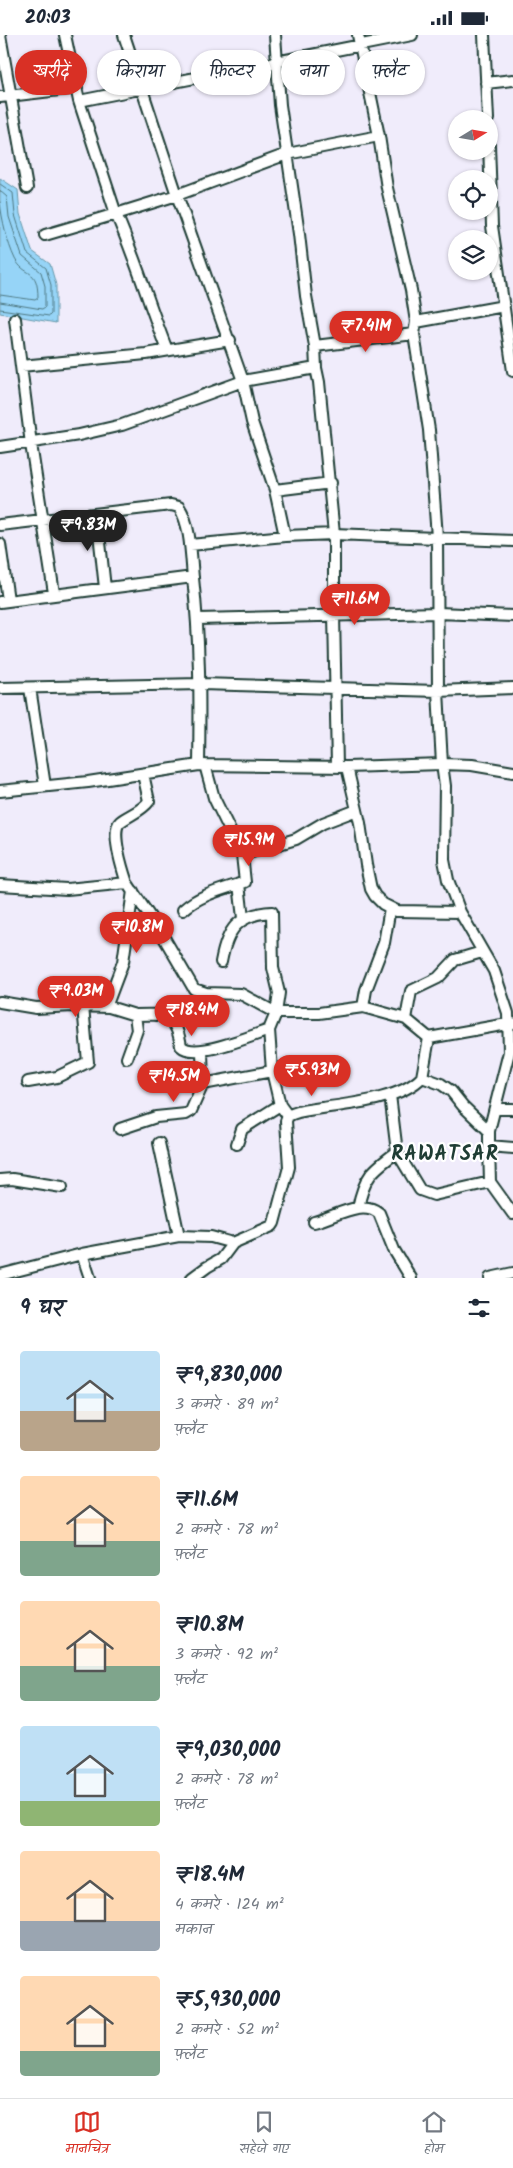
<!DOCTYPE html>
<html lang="hi">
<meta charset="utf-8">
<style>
:root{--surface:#fff;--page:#f2f2f3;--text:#1f2937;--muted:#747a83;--line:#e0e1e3;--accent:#d93025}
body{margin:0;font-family:Kalam,"Playpen Sans Deva",sans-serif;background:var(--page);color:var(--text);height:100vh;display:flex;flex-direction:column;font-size:19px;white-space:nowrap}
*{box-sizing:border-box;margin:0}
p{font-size:16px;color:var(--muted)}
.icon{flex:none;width:28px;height:28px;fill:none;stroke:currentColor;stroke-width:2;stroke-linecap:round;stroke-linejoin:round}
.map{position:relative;height:1243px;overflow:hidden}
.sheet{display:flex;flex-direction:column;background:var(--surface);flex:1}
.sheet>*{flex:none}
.banner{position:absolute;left:15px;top:15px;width:484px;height:45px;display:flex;gap:10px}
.needle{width:32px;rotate:79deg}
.tools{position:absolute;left:448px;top:75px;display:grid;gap:10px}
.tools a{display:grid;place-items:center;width:50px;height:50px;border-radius:50%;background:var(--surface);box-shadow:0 1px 4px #0004;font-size:25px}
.price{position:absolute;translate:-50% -42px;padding:0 11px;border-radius:18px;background:var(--accent);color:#fff;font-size:16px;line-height:32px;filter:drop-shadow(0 1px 2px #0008)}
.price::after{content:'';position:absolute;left:50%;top:30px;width:15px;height:11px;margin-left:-8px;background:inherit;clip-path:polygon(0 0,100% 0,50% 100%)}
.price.current{background:#222;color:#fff}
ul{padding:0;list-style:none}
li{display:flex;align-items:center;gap:15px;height:125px;padding:0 20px}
li span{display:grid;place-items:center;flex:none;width:140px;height:100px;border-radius:5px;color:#555}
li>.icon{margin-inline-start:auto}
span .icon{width:60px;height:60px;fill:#fffc;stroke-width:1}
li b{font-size:21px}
h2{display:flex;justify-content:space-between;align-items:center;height:60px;padding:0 20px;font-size:21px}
.chip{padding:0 18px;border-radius:22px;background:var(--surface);box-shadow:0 1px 4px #0004;font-size:18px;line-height:45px}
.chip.current{background:var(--accent);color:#fff}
.status{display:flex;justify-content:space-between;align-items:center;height:35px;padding:0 25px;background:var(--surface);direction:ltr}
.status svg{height:14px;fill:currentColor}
.menu{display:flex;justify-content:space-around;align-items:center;height:70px;border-top:1px solid var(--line);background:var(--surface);font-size:14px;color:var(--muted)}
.menu a{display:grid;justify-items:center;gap:2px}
.menu .current{color:var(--accent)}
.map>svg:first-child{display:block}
.water{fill:#96d4f7;stroke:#6698a9}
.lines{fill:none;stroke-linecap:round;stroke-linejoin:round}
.shore{stroke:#4f7982;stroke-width:1}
.street-casing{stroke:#1f3d34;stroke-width:14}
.street{stroke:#fff;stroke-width:10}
.labels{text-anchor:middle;stroke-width:4.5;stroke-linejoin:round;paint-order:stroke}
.district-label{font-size:20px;font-weight:bold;letter-spacing:1px;fill:#1f3d34;stroke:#fff}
</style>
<div class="status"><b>20:03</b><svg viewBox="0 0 49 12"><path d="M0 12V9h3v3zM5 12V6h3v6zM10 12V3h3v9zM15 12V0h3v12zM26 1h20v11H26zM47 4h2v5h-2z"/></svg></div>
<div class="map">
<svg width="513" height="1243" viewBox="0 0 513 1243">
<rect width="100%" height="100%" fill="#f0ecfb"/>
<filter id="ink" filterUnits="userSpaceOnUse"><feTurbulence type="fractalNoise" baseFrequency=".02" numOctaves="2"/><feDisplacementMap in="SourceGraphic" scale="10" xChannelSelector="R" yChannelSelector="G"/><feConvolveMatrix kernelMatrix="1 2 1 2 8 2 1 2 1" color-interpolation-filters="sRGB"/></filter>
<g filter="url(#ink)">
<path class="water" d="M0,143l18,12 2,24 12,37 18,13 6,21v38l-56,-10z"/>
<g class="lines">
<path class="shore" d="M0,149l13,9 2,22 12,38 19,15 5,17v29l-2,2 -49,-7
M0,156l7,6 2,20 13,39 19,16 4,14v21l-3,2 -42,-7
M0,167c2,18 7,40 15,57 10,19 23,7 23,39l-3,2 -35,-5"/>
<defs>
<path id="street" d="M0,0l27,153
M65,0l14,66 37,113 61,-19 110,-41 92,-18
M124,0l53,160 66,186 9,41 23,68 56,-7
M275,0l5,70 19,129 7,62 9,50 1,22 3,14 15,152v80l3,152
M358,0l21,101 8,52 24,102 5,32 -2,12 15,96 8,107 1,154 4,73 3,22 -1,74 4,20 12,32 34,59 14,42 1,39 -20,79v15l1,36 23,32
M484,0l4,84
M486,48l27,-3
M0,62l77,-9
M79,66l333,-66
M489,110l3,81 21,145
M45,200l71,-21c20,45 33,91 51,136
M15,284l16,125 23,149
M416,287l88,-16
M315,311l99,-12
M21,331l125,-12 84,-14
M0,412l79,-12 43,-10 121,-44 73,-13
M275,455l10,46
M97,480l8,73
M0,490l171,-20 8,2c12,18 12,50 14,71 7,62 7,124 6,187
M0,509l8,56
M190,510l95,-9 49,-2 179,7
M0,567l193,-25
M198,584l240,-6 75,3
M0,653l201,-4 237,7 75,-3
M30,653l15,98
M205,730l9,33 28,57 54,-16 27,-16 34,-13
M347,732l13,56 6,42 5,24 4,7 8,8 14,7 63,1
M0,756l88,-9 111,-17 148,2 95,-3 30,1 41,7
M127,848l36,53 31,53 12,4 35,1 35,19h43l44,-6 43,12 23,19 -7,39 19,7 10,7 12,15 26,25
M239,849l4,34
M0,850l67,4 60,-6c-4,-12 -17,-52 -7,-61 9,-7 22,-11 29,-21l-6,-27
M183,875c18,-16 39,-20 62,-28l-3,-27
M221,927c6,-32 16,-48 51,-50l1,56 6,25 -3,20 -7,17 3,41 8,34 8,11c10,-6 23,-6 34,-8 28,-4 80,-9 100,-31
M0,967l36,6 37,-2 36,1 26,8 2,15 -10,28
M106,972l17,-45 10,-71
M363,972l3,-17 18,-47 6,-35
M135,980c28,-1 41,-2 46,31 14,14 70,-10 88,-16
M406,984l5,-28 27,-13 17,-18 27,-8
M429,1003l84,-15
M28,1047l29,-5 31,-15 -5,-56
M203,1049l69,-13
M390,1060l7,57 23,38 14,5 56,-13
M496,1074h17
M120,1094l36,-12 30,-3 5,-3 12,-27 -1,-33
M159,1108l20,93
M237,1109l5,-15 38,-24
M489,1111l24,2
M0,1145l12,-1 50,8
M358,1173c6,-31 14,-38 39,-56
M314,1187c19,-4 48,-24 65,-9l15,37 17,28
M82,1219l8,24
M0,1240l82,-21 97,-18 32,1 22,6
M192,1243l15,-11 14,-8 12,-16 39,-17 2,-3 15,-56 -3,-46 2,-5
M490,1243l23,-5"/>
</defs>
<use href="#street" class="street-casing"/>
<use href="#street" class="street"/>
</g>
</g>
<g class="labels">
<g class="district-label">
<text x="445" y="1125">RAWATSAR</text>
</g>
</g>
</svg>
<div class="tools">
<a><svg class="needle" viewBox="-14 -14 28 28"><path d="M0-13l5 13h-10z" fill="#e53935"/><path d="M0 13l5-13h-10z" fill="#747a83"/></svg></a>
<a><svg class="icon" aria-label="locate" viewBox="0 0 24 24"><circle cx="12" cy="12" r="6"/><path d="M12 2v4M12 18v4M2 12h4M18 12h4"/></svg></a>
<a><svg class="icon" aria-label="layers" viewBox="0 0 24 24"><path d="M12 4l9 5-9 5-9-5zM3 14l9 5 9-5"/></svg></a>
</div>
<b class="price" style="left:366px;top:318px">₹7.41M</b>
<b class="price current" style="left:88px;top:517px">₹9.83M</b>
<b class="price" style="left:355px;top:591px">₹11.6M</b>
<b class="price" style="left:249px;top:832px">₹15.9M</b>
<b class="price" style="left:137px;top:919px">₹10.8M</b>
<b class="price" style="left:76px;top:983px">₹9.03M</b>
<b class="price" style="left:192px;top:1002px">₹18.4M</b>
<b class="price" style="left:312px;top:1062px">₹5.93M</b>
<b class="price" style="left:174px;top:1068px">₹14.5M</b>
<div class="banner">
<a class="chip current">खरीदें</a>
<a class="chip">किराया</a>
<a class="chip">फ़िल्टर</a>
<a class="chip">नया</a>
<a class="chip">फ़्लैट</a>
</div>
</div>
<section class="sheet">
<h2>9 घर<svg class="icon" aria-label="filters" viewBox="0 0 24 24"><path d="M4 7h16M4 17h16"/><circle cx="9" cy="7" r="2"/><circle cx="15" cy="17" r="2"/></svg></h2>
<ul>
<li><span style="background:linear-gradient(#bfe0f5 60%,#b9a48a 0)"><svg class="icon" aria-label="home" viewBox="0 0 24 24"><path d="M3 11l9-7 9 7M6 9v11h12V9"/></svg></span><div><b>₹9,830,000</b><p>3 कमरे · 89 m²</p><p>फ़्लैट</p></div></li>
<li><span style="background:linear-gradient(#ffd9b3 65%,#7fa58c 0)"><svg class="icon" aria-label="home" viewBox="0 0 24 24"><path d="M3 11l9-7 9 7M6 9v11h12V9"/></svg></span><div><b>₹11.6M</b><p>2 कमरे · 78 m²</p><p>फ़्लैट</p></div></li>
<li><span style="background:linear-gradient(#ffd9b3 65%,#7fa58c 0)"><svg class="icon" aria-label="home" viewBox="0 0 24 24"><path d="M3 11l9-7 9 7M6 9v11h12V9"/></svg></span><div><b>₹10.8M</b><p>3 कमरे · 92 m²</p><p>फ़्लैट</p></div></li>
<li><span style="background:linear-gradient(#bfe0f5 75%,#8fb573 0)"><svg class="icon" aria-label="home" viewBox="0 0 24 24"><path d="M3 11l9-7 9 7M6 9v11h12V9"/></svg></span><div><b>₹9,030,000</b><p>2 कमरे · 78 m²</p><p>फ़्लैट</p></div></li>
<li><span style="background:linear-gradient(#ffd9b3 70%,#9aa5b1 0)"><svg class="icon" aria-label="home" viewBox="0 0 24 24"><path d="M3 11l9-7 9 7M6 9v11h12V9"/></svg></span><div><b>₹18.4M</b><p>4 कमरे · 124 m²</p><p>मकान</p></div></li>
<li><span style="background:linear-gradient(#ffd9b3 75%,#7fa58c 0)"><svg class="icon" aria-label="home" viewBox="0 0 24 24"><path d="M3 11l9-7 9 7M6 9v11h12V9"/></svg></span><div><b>₹5,930,000</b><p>2 कमरे · 52 m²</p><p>फ़्लैट</p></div></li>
</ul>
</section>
<nav class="menu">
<a class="current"><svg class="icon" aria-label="map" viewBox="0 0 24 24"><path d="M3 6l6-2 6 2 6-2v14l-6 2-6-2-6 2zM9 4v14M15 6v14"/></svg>मानचित्र</a>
<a><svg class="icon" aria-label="saved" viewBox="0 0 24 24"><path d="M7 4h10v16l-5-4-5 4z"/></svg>सहेजे गए</a>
<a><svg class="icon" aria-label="home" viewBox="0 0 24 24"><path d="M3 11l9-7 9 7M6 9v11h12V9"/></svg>होम</a>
</nav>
